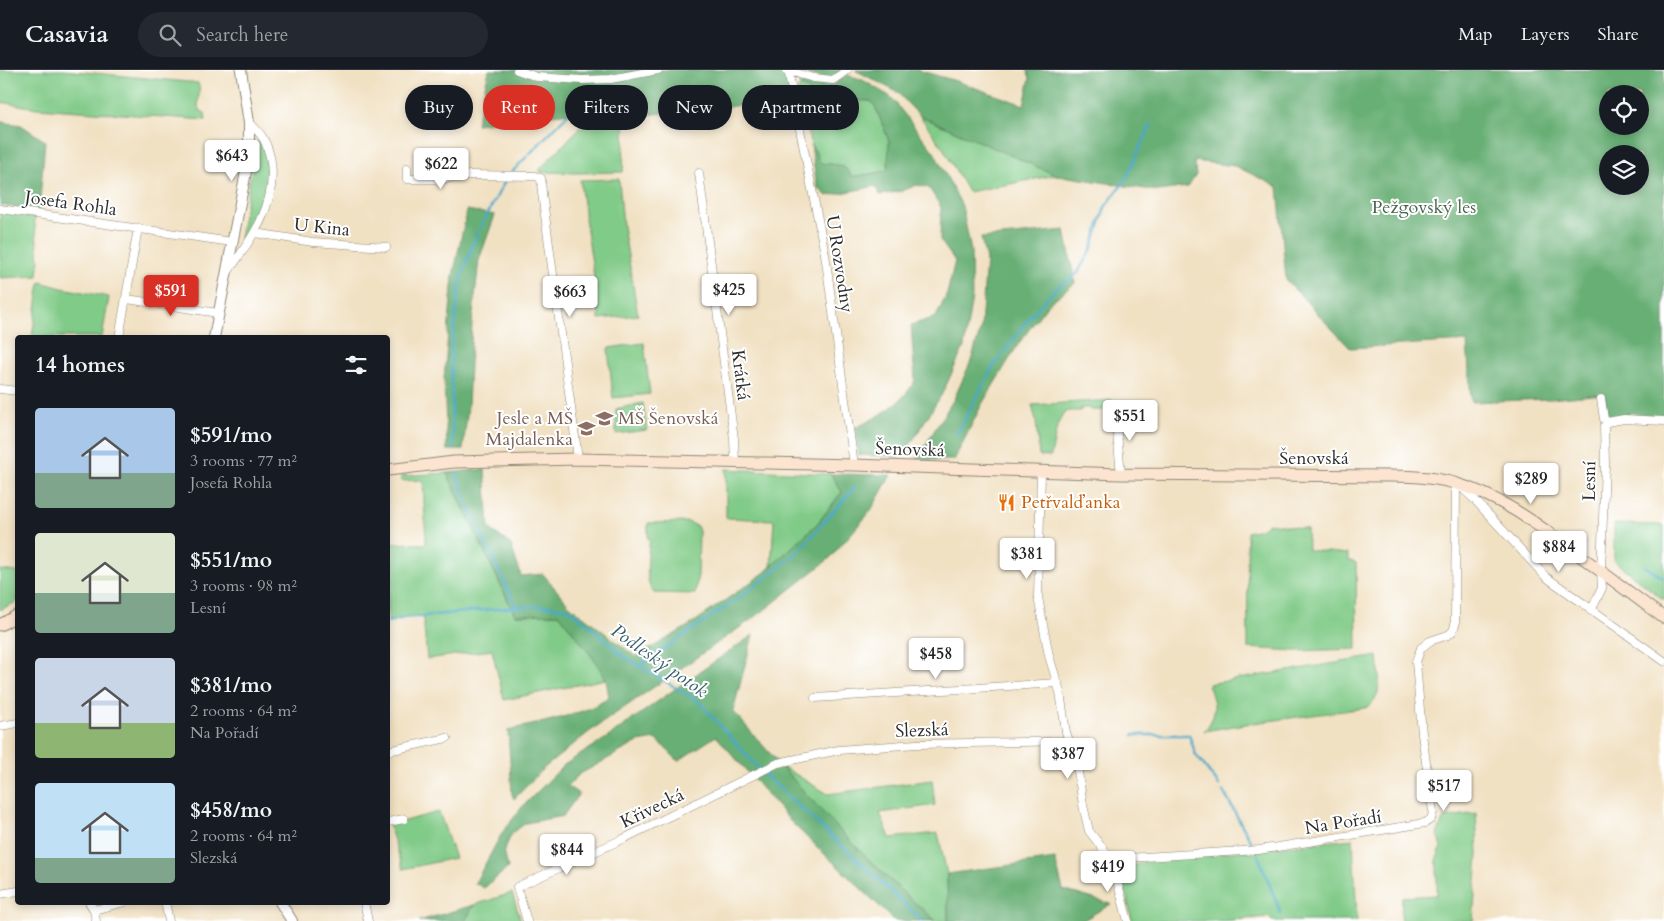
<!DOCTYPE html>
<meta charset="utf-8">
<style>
:root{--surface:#171b24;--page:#242831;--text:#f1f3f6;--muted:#9ea1a6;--line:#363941;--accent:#d93025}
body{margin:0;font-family:Cardo,serif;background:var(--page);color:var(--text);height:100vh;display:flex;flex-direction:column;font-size:19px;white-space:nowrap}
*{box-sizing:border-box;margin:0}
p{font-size:16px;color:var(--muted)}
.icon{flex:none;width:28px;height:28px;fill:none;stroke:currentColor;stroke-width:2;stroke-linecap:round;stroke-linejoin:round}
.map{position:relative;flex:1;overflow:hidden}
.drawer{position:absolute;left:15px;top:265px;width:375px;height:570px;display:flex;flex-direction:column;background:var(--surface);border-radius:5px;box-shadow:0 2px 8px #0003}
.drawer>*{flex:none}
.guide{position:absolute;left:405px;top:15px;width:475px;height:45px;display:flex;gap:10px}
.controls{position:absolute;left:1599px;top:15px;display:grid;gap:10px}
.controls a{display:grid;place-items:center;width:50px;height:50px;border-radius:50%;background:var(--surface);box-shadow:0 2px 8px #0003;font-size:25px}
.price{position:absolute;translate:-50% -42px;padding:0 11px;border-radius:5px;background:#fff;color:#222;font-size:16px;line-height:32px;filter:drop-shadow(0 1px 2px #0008)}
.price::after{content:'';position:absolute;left:50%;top:30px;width:15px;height:11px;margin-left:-8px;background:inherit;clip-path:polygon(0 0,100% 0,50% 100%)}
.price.on{background:var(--accent);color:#fff}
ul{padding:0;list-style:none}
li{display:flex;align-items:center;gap:15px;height:125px;padding:0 20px}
li span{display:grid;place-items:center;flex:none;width:140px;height:100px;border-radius:5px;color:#555}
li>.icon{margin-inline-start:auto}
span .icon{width:60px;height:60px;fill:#fffc;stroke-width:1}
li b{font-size:21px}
h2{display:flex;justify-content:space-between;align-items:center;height:60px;padding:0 20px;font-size:21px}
.pill{padding:0 18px;border-radius:22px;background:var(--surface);box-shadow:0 2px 8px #0003;font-size:18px;line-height:45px}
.pill.on{background:var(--accent);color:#fff}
header{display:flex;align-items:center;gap:30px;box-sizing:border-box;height:70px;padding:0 25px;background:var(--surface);border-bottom:1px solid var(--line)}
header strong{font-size:24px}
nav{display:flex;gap:28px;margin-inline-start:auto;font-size:18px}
.search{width:350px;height:45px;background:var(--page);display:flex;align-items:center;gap:12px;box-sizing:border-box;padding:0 18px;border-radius:28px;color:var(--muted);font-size:19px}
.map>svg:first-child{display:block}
.green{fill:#81cb88;stroke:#567b5a}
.forest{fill:#68af74;stroke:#4a6d50;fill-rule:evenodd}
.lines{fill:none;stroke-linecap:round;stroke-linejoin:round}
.stream{stroke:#4aa9c9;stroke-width:2.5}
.minor-casing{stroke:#8e8677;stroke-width:9}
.tertiary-casing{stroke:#8e8677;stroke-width:12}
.secondary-casing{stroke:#8e8677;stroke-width:13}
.minor{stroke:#fff;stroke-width:8}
.tertiary{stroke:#fff;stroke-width:10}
.secondary{stroke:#fce5d0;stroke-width:11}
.labels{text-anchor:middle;stroke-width:4;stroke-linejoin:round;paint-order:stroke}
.street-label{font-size:18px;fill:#2b2b2b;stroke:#fff}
.park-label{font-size:18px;fill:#49634c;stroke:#fff}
.education-label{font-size:18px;fill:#785e54;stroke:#fff;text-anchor:end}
.food-label{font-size:18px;fill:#c56008;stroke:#fff;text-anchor:start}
.water-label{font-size:19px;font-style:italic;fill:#375d6a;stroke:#fff}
</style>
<header>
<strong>Casavia</strong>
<div class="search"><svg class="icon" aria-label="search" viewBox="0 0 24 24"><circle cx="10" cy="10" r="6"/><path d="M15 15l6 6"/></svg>Search here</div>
<nav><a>Map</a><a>Layers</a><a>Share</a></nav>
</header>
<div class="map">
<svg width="1664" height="851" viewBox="0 0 1664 851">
<rect width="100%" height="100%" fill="#fff"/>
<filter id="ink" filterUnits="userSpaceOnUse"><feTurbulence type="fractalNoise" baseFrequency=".02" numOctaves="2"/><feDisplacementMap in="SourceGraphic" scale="10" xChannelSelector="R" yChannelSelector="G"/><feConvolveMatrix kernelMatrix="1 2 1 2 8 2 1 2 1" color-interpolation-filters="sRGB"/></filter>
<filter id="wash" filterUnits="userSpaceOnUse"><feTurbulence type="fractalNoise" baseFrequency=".0096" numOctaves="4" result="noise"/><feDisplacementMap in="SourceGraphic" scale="20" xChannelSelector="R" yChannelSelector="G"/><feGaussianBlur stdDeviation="1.12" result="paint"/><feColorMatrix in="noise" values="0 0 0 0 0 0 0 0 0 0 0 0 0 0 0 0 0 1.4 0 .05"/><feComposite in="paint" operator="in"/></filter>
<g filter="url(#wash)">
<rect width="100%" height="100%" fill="#f1e1c3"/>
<path class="green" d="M0,0h63l135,13c4,9 -2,18 1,27l6,3 1,7 -169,-12 -37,-6z
M800,16l6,2 8,9 18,7 16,-4 23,1 4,5 14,35 -1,27 -2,3 -27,5h-8c-5,-13 -18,-11 -31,-13l-5,-12 -4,-6 -13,-50v-5z
M625,46l-2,56 -47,1 -36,-1v-3l50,-52z
M920,46l136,59 -88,17 -25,-44z
M259,71l3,2c12,34 2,70 -17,99l-5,-4 16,-93z
M619,109l4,47 15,89 -39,4c-4,-46 -14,-93 -19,-139z
M0,141l34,5 5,44 -1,16 -38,2z
M40,212l22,6 47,9 -7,40h-70z
M644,273l6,51 -37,4 -5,-50z
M1112,330v12h-3l-4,-2h-15l-1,-2h-8v3c-6,0 -12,-1 -17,2 -7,6 -11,34 -13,43h-12l-3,-35 -4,-16z
M643,333l4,27 -31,4v-25z
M726,399l105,5 11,18 -25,32 -46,43 3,-47 -48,-2z
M447,403l68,142 44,-1 35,45 12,20 -102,21 -12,-50 -65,9 -4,-43 -19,2 -16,4v-79l38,1 -3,-64 -22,1v-5z
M688,452l9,4 2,5 -1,44 -3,19 -41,-1c-10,-9 -6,-36 -5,-49l1,-2 -2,-3v-16z
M1269,453l38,6 1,21 40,4v6l8,3 1,86 -62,2 -47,-3 -1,-116 14,-3z
M1614,454l50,1v75l-50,-39z
M0,500l17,2 1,29 -18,9z
M1378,586c1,17 6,44 -13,52l-119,16 -42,7c15,-18 11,-26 4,-47z
M780,695l48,29 104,-14 3,25 -55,8 10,25 48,-5 9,41 1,47h-12l-35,-29 -75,-75z
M439,742l16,46 -52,11 -14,-44z
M1476,743l2,41 -5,67h-72l1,-24 35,-2v-37l4,-10 -4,-14 7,-16z
M1353,769l4,82h-85l-3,-4 -49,4h-88l-11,-51 26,-9z
M512,823l9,28h-56l9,-16z"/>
<path class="forest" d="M489,0h357l-13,10 -45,-10 5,28 -96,13 -72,5 -35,1 -21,-4 -93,11z
M855,0h63l38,11 68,24 6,-27 -3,-8h637v349l-56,-2 -4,-23 -55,5 -78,3 -4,-61 -117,7 -64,-68 -8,-93 -43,-21 -41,-5 2,14 -8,12 -30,4 -102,-16 -136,-59 -23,-24zM1608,24h32v32h-32zM1608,84h32v32h-32z
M847,5l14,4 30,18 43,55 28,54 9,45 1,46 -8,50 -22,47 -39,62 -4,1 -40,-2 -4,-27c23,-11 49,-25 60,-48l-4,-55 25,-8 11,-23 8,-33 -15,-21 1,-33 -12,-19 -12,-3 -15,6 -22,4 -4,-9 -49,10 -10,-9 -6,-42 4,6 5,12c13,2 26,0 31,13h8l27,-5 2,-3 1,-27 -14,-35 -4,-5 -23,-1 -10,5 -15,-5h-5l-12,-12 -6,-2 -3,-8 14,5 22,2z
M0,49l1,3 20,3 24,16 -6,70 -39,-6z
M467,140l28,5 -16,45 -7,63 -4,83 -5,44h-16l-3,-71 9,-103z
M1065,160l10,53 -27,21 -29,39 -37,61 -28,56h-38l38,-61 17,-38 10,-33 5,-68 -5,-22z
M485,399l4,59 22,17 10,31 22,-2 26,31 67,52 54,-32 74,-52 53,-49 25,-32 -11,-18 60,1 -21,37 -41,47 -71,56 -169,117 -45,36 -30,31 -2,-5 -4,-64c27,-6 81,-16 101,-33l-3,-18 -12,-20 -35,-45 -44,1 -68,-142z
M753,565l-20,76c64,74 128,147 203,210h-41l-102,-97 -77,-88 -38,25 -22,-22 -18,3 -58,32 -13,12 12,8 -16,22 -37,7 -14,10 -8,18 4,17 -24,20 -9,-5 27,-50 20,-26 42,-42 44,-28 67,-48z
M1055,789l8,31 48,14 -29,17h-134l-1,-47z
M474,835l-9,16h-46z"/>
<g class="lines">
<path class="stream" d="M1137,84l14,-29
M511,103l58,-60
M957,364l35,-66 41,-55 23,-25 21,-14 15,-26 13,-41 19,-25 12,-24
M453,378l-2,-97 10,-73 16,-44 30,-57
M457,404l8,25 51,108 32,-1 20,3 9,6 46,41 75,45 62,69
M1645,496l19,12
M388,552l16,-4 112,-11
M640,595l96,-65 59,-45 60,-68
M1133,665h56l7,20 23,30
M763,703l160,148
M1223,721l31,56
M1258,785l23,59"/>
</g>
</g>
<g filter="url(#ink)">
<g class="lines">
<defs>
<path id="minor" d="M517,0l20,7 45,3 29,-1 47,-9
M786,0l27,8 20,2 14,-10
M788,0l37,184 29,211
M407,98v11h35l28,-4 65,1 6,2 1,15 36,266
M699,103l35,266 1,23
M0,139l232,33
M255,163l58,9 73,5
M227,203c24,-33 50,-67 44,-111 -3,-17 -8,-28 -22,-39
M127,229l91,14
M119,268l19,-110
M0,319l18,2
M1601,329l3,20 3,3
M1115,342l6,62
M1041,401l-3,126 11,59 11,36 6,40 11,33 6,40 6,26 22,28 17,62
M1460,416l15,14 71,77 118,84
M1591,541l11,-23 -1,-17 4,-107 -1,-38 3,-4 17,-3 40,2
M815,628l243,-15
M0,656l18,-3
M388,681l59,-13
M388,752l16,-3
M1111,789l148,-9 166,-27 6,-4 2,-7 -11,-78 -6,-72 5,-14 9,-7 18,-6 5,-4 2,-6 1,-142
M0,824l18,-3
M89,832l5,8 2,11
M165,832l4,19
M364,832l4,19
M94,840l31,-8
M527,851l-10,-34 106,-48 155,-76 61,-13 77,-6 153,-3"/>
<path id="tertiary" d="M214,268l35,-182v-33l-8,-53
M280,832l12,19"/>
<path id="secondary" d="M388,400l66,-8 124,-3 276,6 267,9 269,2c22,0 46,1 67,8 45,13 81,41 118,68 30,22 59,44 89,66
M0,555l18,-10"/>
</defs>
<use href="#minor" class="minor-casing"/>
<use href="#tertiary" class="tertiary-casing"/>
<use href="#secondary" class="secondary-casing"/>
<use href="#minor" class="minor"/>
<use href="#tertiary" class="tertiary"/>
<use href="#secondary" class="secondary"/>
</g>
</g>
<defs>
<symbol id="school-bare" viewBox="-9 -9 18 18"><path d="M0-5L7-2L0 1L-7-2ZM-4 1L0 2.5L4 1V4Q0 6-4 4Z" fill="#8d6e63" stroke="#fff" stroke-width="2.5" paint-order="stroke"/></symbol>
<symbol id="restaurant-bare" viewBox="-9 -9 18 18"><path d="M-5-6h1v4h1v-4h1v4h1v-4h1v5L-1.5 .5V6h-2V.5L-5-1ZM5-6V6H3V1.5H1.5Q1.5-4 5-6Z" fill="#e8710a" stroke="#fff" stroke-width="2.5" paint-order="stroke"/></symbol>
</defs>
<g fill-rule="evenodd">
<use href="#school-bare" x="592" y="336" width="25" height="25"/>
<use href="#school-bare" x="574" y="346" width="25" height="25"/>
<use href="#restaurant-bare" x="994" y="420" width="25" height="25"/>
</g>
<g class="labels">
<g class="street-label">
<text transform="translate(71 133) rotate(8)" y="6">Josefa Rohla</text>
<text transform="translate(322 157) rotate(6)" y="6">U Kina</text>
<text transform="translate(840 194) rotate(81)" y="6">U Rozvodny</text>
<text transform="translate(741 305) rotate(83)" y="6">Krátká</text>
<text transform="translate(910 379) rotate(2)" y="6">Šenovská</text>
<text x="1314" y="394">Šenovská</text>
<text transform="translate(1589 411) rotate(-89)" y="6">Lesní</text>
<text transform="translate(922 660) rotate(-2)" y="6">Slezská</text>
<text transform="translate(652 738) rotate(-26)" y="6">Křivecká</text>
<text transform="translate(1343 752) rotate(-9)" y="6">Na Pořadí</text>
</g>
<g class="park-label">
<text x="1424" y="143">Pežgovský les</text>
</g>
<g class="education-label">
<text x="573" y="354">Jesle a MŠ<tspan x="573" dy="21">Majdalenka</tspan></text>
<text x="618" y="354" text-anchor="start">MŠ Šenovská</text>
</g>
<g class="food-label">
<text x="1021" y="438">Petřvalďanka</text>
</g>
<g class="water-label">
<text transform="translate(660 590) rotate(35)" y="7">Podleský potok</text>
</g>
</g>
</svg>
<div class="controls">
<a><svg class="icon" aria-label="locate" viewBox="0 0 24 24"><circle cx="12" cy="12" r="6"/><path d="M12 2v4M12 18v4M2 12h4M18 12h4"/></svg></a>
<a><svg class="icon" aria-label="layers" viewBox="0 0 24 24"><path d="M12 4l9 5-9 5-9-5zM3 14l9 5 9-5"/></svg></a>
</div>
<b class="price" style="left:232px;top:112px">$643</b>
<b class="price" style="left:441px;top:120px">$622</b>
<b class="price" style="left:729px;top:246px">$425</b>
<b class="price on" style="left:171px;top:247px">$591</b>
<b class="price" style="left:570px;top:248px">$663</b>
<b class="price" style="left:1130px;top:372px">$551</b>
<b class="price" style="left:1531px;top:435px">$289</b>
<b class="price" style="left:1559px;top:503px">$884</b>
<b class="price" style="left:1027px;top:510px">$381</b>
<b class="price" style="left:936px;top:610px">$458</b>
<b class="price" style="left:1068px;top:710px">$387</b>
<b class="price" style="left:1444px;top:742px">$517</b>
<b class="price" style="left:567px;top:806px">$844</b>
<b class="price" style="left:1108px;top:823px">$419</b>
<div class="guide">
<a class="pill">Buy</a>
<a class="pill on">Rent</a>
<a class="pill">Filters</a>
<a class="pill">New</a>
<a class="pill">Apartment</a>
</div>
<section class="drawer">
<h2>14 homes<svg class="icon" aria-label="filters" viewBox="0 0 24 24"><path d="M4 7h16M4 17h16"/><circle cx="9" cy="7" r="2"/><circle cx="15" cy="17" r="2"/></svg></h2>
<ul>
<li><span style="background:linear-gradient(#a9c7e8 65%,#7fa58c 0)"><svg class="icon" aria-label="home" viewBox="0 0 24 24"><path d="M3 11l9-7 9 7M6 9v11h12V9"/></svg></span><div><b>$591/mo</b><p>3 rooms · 77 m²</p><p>Josefa Rohla</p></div></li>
<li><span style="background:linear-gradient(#dfe7d0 60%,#7fa58c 0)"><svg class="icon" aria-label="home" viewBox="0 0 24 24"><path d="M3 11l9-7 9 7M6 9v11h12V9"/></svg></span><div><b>$551/mo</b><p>3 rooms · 98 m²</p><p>Lesní</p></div></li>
<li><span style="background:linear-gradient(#c9d6e8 65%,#8fb573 0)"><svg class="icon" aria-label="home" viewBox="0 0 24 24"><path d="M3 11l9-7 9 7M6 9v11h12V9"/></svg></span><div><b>$381/mo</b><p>2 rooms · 64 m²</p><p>Na Pořadí</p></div></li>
<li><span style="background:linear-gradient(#bfe0f5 75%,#7fa58c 0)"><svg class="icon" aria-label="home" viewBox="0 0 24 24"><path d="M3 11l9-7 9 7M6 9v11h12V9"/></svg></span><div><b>$458/mo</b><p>2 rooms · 64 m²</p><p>Slezská</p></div></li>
</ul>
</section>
</div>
